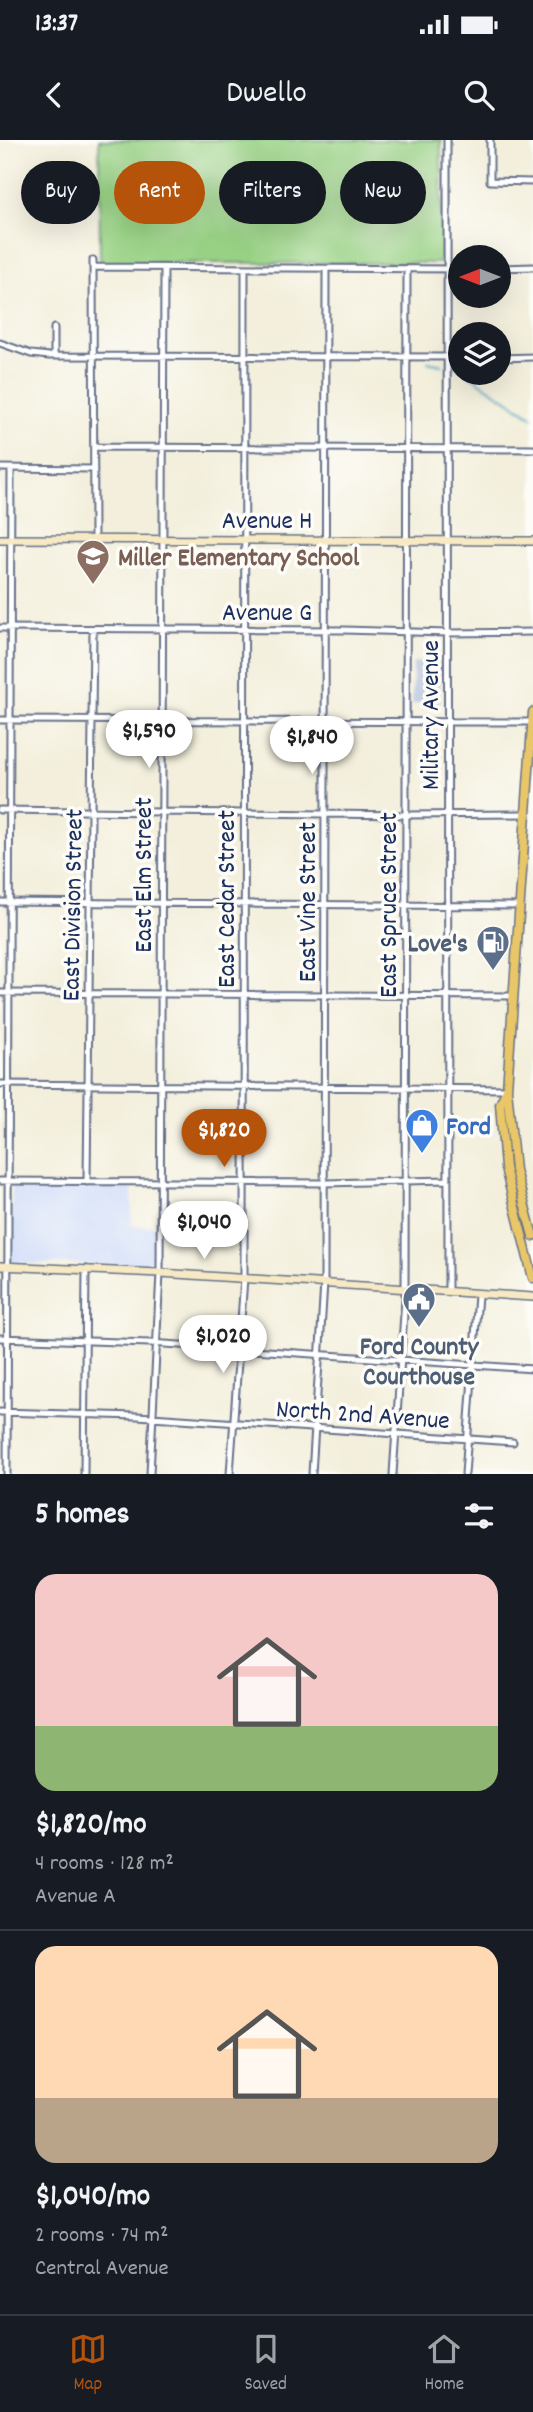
<!DOCTYPE html>
<meta charset="utf-8">
<style>
:root{--surface:#171b24;--page:#242831;--text:#f1f3f6;--muted:#9ea1a6;--line:#363941;--accent:#b45309}
body{margin:0;font-family:Dekko,sans-serif;background:var(--page);color:var(--text);height:100vh;display:flex;flex-direction:column;font-size:26px;white-space:nowrap}
*{box-sizing:border-box;margin:0}
p{font-size:23px;color:var(--muted)}
.icon{flex:none;width:38px;height:38px;fill:none;stroke:currentColor;stroke-width:2;stroke-linecap:round;stroke-linejoin:round}
.map{position:relative;height:1334px;overflow:hidden}
.sheet{display:flex;flex-direction:column;background:var(--surface);flex:1}
.sheet>*{flex:none}
.guide{position:absolute;left:21px;top:21px;width:492px;height:63px;display:flex;gap:14px}
.needle{width:46px;rotate:270deg}
.tools{position:absolute;left:448px;top:105px;display:grid;gap:14px}
.tools a{display:grid;place-items:center;width:63px;height:63px;border-radius:50%;background:var(--surface);box-shadow:0 7px 28px #0002;font-size:35px}
.price{position:absolute;translate:-50% -60px;padding:0 16px;border-radius:24px;background:#fff;color:#222;font-size:23px;line-height:46px;filter:drop-shadow(0 2px 4px #0008)}
.price::after{content:'';position:absolute;left:50%;top:42px;width:21px;height:16px;margin-left:-10px;background:inherit;clip-path:polygon(0 0,100% 0,50% 100%)}
.price.current{background:var(--accent);color:#fff}
ul{padding:0;list-style:none}
li{display:grid;align-content:center;gap:14px;height:371px;padding:0 35px}
li+li{border-top:2px solid var(--line)}
li span{display:grid;place-items:center;height:217px;border-radius:21px;color:#555}
li>.icon{margin-inline-start:auto}
span .icon{width:126px;height:126px;fill:#fffc;stroke-width:1}
li b{font-size:30px}
h2{display:flex;justify-content:space-between;align-items:center;height:84px;padding:0 35px;font-size:30px}
.tag{padding:0 24px;border-radius:32px;background:var(--surface);box-shadow:0 7px 28px #0002;font-size:24px;line-height:63px}
.tag.current{background:var(--accent);color:#fff}
.status{display:flex;justify-content:space-between;align-items:center;height:49px;padding:0 35px;background:var(--surface);direction:ltr}
.status svg{height:19px;fill:currentColor}
header{display:flex;justify-content:space-between;align-items:center;height:91px;padding:0 35px;background:var(--surface);font-size:32px;font-weight:600}
.dock{display:flex;justify-content:space-around;align-items:center;height:98px;border-top:2px solid var(--line);background:var(--surface);font-size:19px;color:var(--muted)}
.dock a{display:grid;justify-items:center;gap:4px}
.dock .current{color:var(--accent)}
.map>svg:first-child{display:block}
.built{fill:#cddbfa}
.industrial{fill:#b9c5de}
.green{fill:#98d184;stroke:#5a8071;stroke-width:2}
.lines{fill:none;stroke-linecap:round;stroke-linejoin:round}
.stream{stroke:#52a7ce;stroke-width:2}
.street-casing{stroke:#67728a;stroke-width:9}
.secondary-casing{stroke:#67728a;stroke-width:10}
.primary-casing{stroke:#67728a;stroke-width:11}
.street{stroke:#fff;stroke-width:5}
.secondary{stroke:#f6e9c3;stroke-width:7}
.primary{stroke:#e9c769;stroke-width:8}
.labels{text-anchor:middle;stroke-width:7;stroke-linejoin:round;paint-order:stroke}
.street-label{font-size:26px;fill:#1b2f5e;stroke:#fdfcf7}
.education-label{font-size:26px;font-weight:bold;fill:#785e54;stroke:#fdfcf7;text-anchor:start}
.service-label{font-size:26px;font-weight:bold;fill:#4e5e75;stroke:#fdfcf7;text-anchor:end}
.shop-label{font-size:26px;font-weight:bold;fill:#366cbe;stroke:#fdfcf7;text-anchor:start}
</style>
<div class="status"><b>13:37</b><svg viewBox="0 0 49 12"><path d="M0 12V9h3v3zM5 12V6h3v6zM10 12V3h3v9zM15 12V0h3v12zM26 1h20v11H26zM47 4h2v5h-2z"/></svg></div>
<header><svg class="icon" aria-label="back" viewBox="0 0 24 24"><path d="M15 5l-7 7 7 7"/></svg>Dwello<svg class="icon" aria-label="search" viewBox="0 0 24 24"><circle cx="10" cy="10" r="6"/><path d="M15 15l6 6"/></svg></header>
<div class="map">
<svg width="533" height="1334" viewBox="0 0 533 1334">
<rect width="100%" height="100%" fill="#fdfcf7"/>
<filter id="ink" filterUnits="userSpaceOnUse"><feTurbulence type="fractalNoise" baseFrequency=".0143" numOctaves="2"/><feDisplacementMap in="SourceGraphic" scale="14" xChannelSelector="R" yChannelSelector="G"/><feConvolveMatrix kernelMatrix="1 2 1 2 8 2 1 2 1" color-interpolation-filters="sRGB"/></filter>
<filter id="wash" filterUnits="userSpaceOnUse"><feTurbulence type="fractalNoise" baseFrequency=".00686" numOctaves="4" result="noise"/><feDisplacementMap in="SourceGraphic" scale="28" xChannelSelector="R" yChannelSelector="G"/><feGaussianBlur stdDeviation="1.57" result="paint"/><feColorMatrix in="noise" values="0 0 0 0 0 0 0 0 0 0 0 0 0 0 0 0 0 1.4 0 .05"/><feComposite in="paint" operator="in"/></filter>
<g filter="url(#wash)">
<rect width="100%" height="100%" fill="#f3efdc"/>
<path class="built" d="M12,1047h120v39h26v44l-75,-6 -72,-1z"/>
<path class="industrial" d="M413,522l27,1v41h-28z"/>
<path class="green" d="M99,0h342l1,123h-342z"/>
<g class="lines">
<path class="stream" d="M428,222l14,3
M454,225l6,4
M466,233l67,44"/>
</g>
</g>
<g filter="url(#ink)">
<g class="lines">
<defs>
<path id="street" d="M447,0l1,1151
M490,0v41l43,1
M93,120l1,279
M93,127l367,2
M499,128l34,-1
M54,188v28
M0,203l31,11 18,2 411,1
M499,218l34,-1
M94,307l439,2
M0,328l94,1
M0,488l344,2 104,3 85,-1
M0,580l532,2
M0,670l405,5 121,-1
M0,762l519,4
M0,853l513,3
M0,944l507,5
M0,1041l325,2 122,-3
M87,1042l6,-553
M0,1198l150,5 383,26
M0,1272l137,4 376,26
M7,1334l4,-1005
M84,1334l2,-205
M150,1334l10,-201 4,-1005
M230,1334l14,-196 1,-1010
M312,1334l12,-191 2,-1014
M393,1334l12,-175 2,-1030
M465,1334l13,-179"/>
<path id="secondary" d="M0,399l533,2
M0,1126l160,7 373,24"/>
<path id="primary" d="M533,572l-26,377 8,81 18,66
M507,949l-7,15 5,64 28,110"/>
</defs>
<use href="#street" class="street-casing"/>
<use href="#secondary" class="secondary-casing"/>
<use href="#primary" class="primary-casing"/>
<use href="#street" class="street"/>
<use href="#secondary" class="secondary"/>
<use href="#primary" class="primary"/>
</g>
</g>
<defs>
<symbol id="school-pin" viewBox="-11 -11 22 30"><path d="M0 17L-7.5 6A9.5 9.5 0 1 1 7.5 6Z" fill="#8d6e63" stroke="#fdfcf7"/><path d="M0-5L7-2L0 1L-7-2ZM-4 1L0 2.5L4 1V4Q0 6-4 4Z" fill="#fff"/></symbol>
<symbol id="fuel-pin" viewBox="-11 -11 22 30"><path d="M0 17L-7.5 6A9.5 9.5 0 1 1 7.5 6Z" fill="#5c6f8a" stroke="#fdfcf7"/><path d="M-5.5-6h7V0h2V4h1.3V-2.5L3-4.5l.8-.8L6-3V5H2.5V1h-1V6h-7ZM-4.2-4.7v3.2H.2V-4.7Z" fill="#fff"/></symbol>
<symbol id="shop-pin" viewBox="-11 -11 22 30"><path d="M0 17L-7.5 6A9.5 9.5 0 1 1 7.5 6Z" fill="#3f7fe0" stroke="#fdfcf7"/><path d="M-5-2.5h2.3a2.7 3.5 0 0 1 5.4 0H5L5.5 6h-11ZM-1.5-2.5h3a1.5 2.3 0 0 0-3 0Z" fill="#fff"/></symbol>
<symbol id="civic-pin" viewBox="-11 -11 22 30"><path d="M0 17L-7.5 6A9.5 9.5 0 1 1 7.5 6Z" fill="#5c6f8a" stroke="#fdfcf7"/><path d="M-.6-6.5H3V-4.5H.6V-3L4-1V1h2V6H-6V1h2V-1L-.6-3ZM-1.2 2.5V6h2.4V2.5Z" fill="#fff"/></symbol>
</defs>
<g fill-rule="evenodd">
<use href="#school-pin" x="74" y="397" width="38" height="52"/>
<use href="#fuel-pin" x="474" y="783" width="38" height="52"/>
<use href="#shop-pin" x="403" y="966" width="38" height="52"/>
<use href="#civic-pin" x="400" y="1140" width="38" height="52"/>
</g>
<g class="labels">
<g class="street-label">
<text x="267" y="388">Avenue H</text>
<text x="267" y="480">Avenue G</text>
<text transform="translate(429 575) rotate(-90)" y="9">Military Avenue</text>
<text transform="translate(142 735) rotate(-90)" y="9">East Elm Street</text>
<text transform="translate(225 759) rotate(-90)" y="9">East Cedar Street</text>
<text transform="translate(306 762) rotate(-90)" y="9">East Vine Street</text>
<text transform="translate(71 765) rotate(-89)" y="9">East Division Street</text>
<text transform="translate(387 765) rotate(-90)" y="9">East Spruce Street</text>
<text transform="translate(363 1273) rotate(4)" y="9">North 2nd Avenue</text>
</g>
<g class="education-label">
<text x="118" y="425">Miller Elementary School</text>
</g>
<g class="service-label">
<text x="468" y="811">Love's</text>
<text x="419" y="1214" text-anchor="middle">Ford County<tspan x="419" dy="30">Courthouse</tspan></text>
</g>
<g class="shop-label">
<text x="446" y="994">Ford</text>
</g>
</g>
</svg>
<div class="tools">
<a><svg class="needle" viewBox="-14 -14 28 28"><path d="M0-13l5 13h-10z" fill="#e53935"/><path d="M0 13l5-13h-10z" fill="#9ea1a6"/></svg></a>
<a><svg class="icon" aria-label="layers" viewBox="0 0 24 24"><path d="M12 4l9 5-9 5-9-5zM3 14l9 5 9-5"/></svg></a>
</div>
<b class="price" style="left:149px;top:630px">$1,590</b>
<b class="price" style="left:312px;top:636px">$1,840</b>
<b class="price current" style="left:224px;top:1029px">$1,820</b>
<b class="price" style="left:204px;top:1121px">$1,040</b>
<b class="price" style="left:223px;top:1235px">$1,020</b>
<div class="guide">
<a class="tag">Buy</a>
<a class="tag current">Rent</a>
<a class="tag">Filters</a>
<a class="tag">New</a>
</div>
</div>
<section class="sheet">
<h2>5 homes<svg class="icon" aria-label="filters" viewBox="0 0 24 24"><path d="M4 7h16M4 17h16"/><circle cx="9" cy="7" r="2"/><circle cx="15" cy="17" r="2"/></svg></h2>
<ul>
<li><span style="background:linear-gradient(#f6c9c9 70%,#8fb573 0)"><svg class="icon" aria-label="home" viewBox="0 0 24 24"><path d="M3 11l9-7 9 7M6 9v11h12V9"/></svg></span><div><b>$1,820/mo</b><p>4 rooms · 128 m²</p><p>Avenue A</p></div></li>
<li><span style="background:linear-gradient(#ffd9b3 70%,#b9a48a 0)"><svg class="icon" aria-label="home" viewBox="0 0 24 24"><path d="M3 11l9-7 9 7M6 9v11h12V9"/></svg></span><div><b>$1,040/mo</b><p>2 rooms · 74 m²</p><p>Central Avenue</p></div></li>
</ul>
</section>
<nav class="dock">
<a class="current"><svg class="icon" aria-label="map" viewBox="0 0 24 24"><path d="M3 6l6-2 6 2 6-2v14l-6 2-6-2-6 2zM9 4v14M15 6v14"/></svg>Map</a>
<a><svg class="icon" aria-label="saved" viewBox="0 0 24 24"><path d="M7 4h10v16l-5-4-5 4z"/></svg>Saved</a>
<a><svg class="icon" aria-label="home" viewBox="0 0 24 24"><path d="M3 11l9-7 9 7M6 9v11h12V9"/></svg>Home</a>
</nav>
